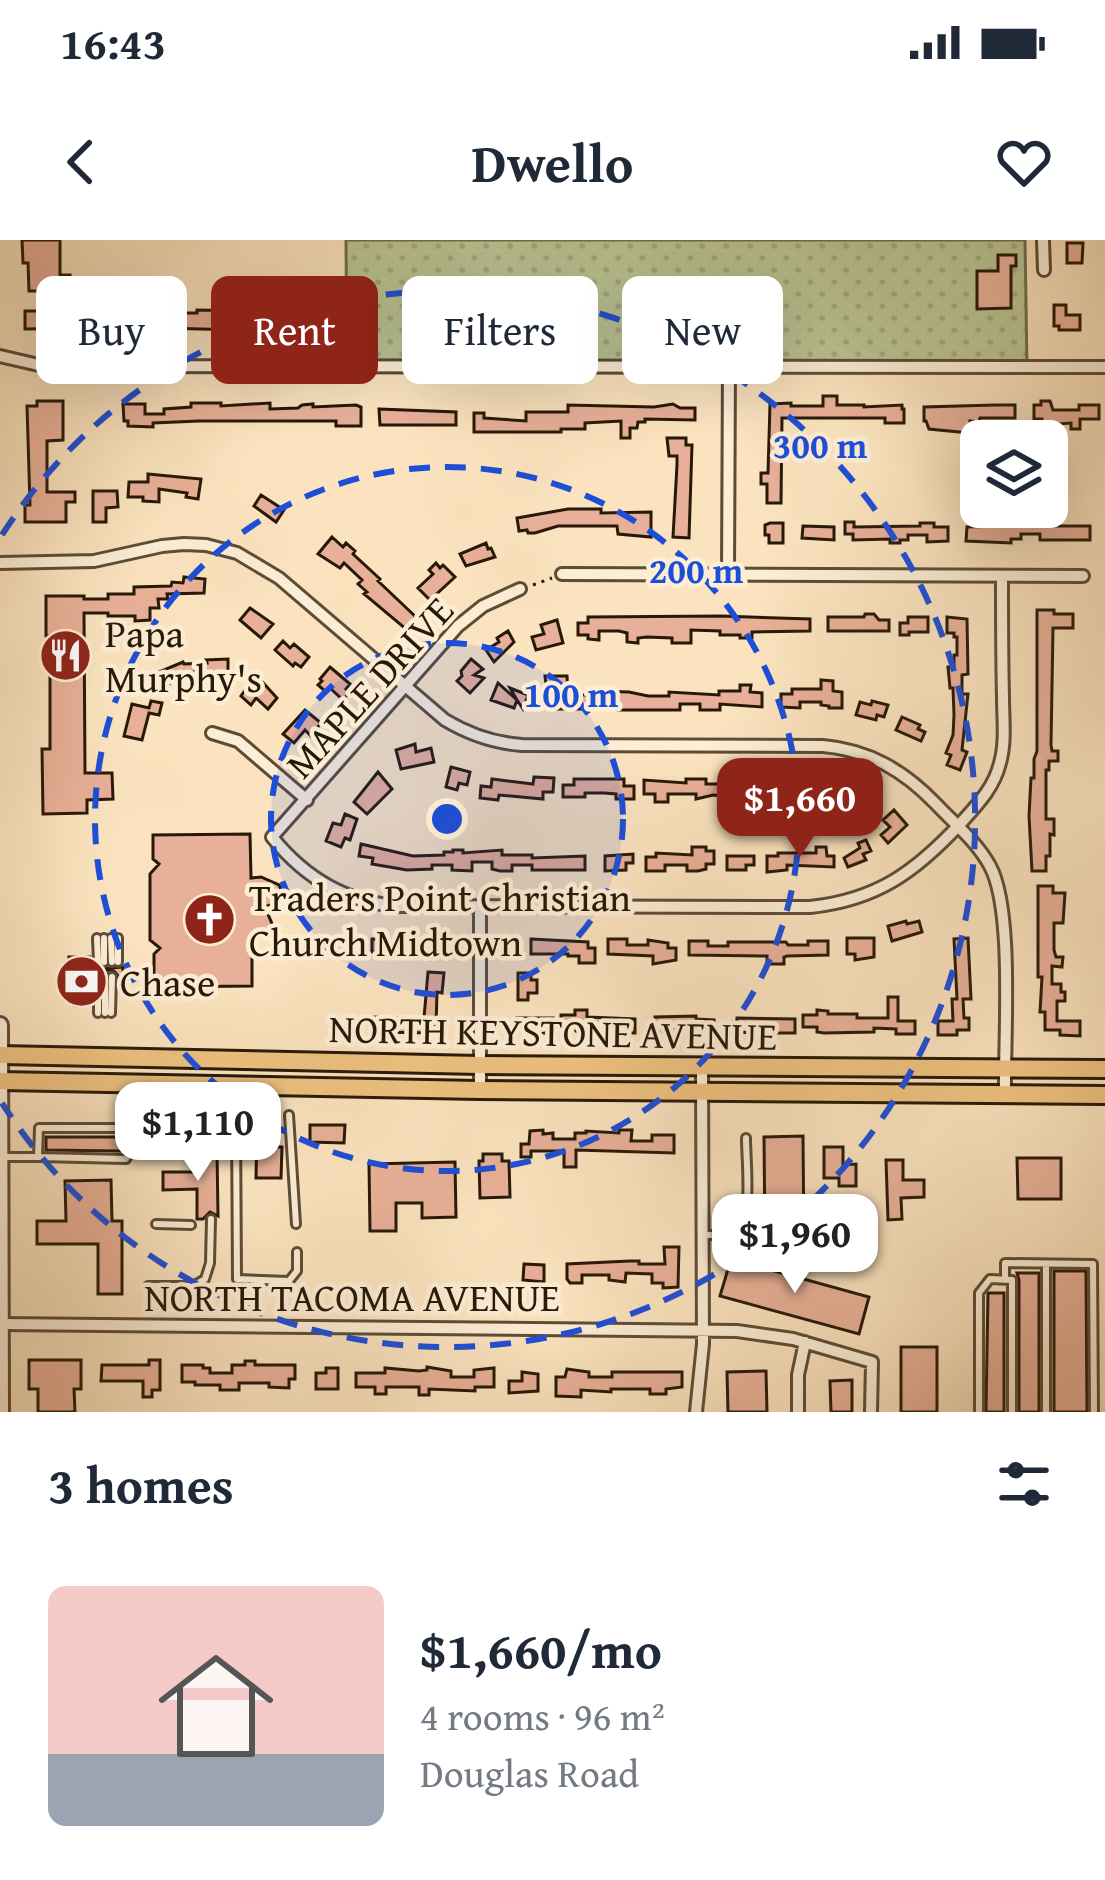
<!DOCTYPE html>
<meta charset="utf-8">
<style>
:root{--surface:#fff;--page:#f6f6f7;--text:#1f2937;--muted:#747a83;--line:#e0e1e3;--accent:#8f2418}
body{margin:0;font-family:"Gentium Book Plus",serif;background:var(--page);color:var(--text);height:100vh;display:flex;flex-direction:column;font-size:45px;white-space:nowrap}
*{box-sizing:border-box;margin:0}
p{font-size:39px;color:var(--muted)}
.icon{flex:none;width:66px;height:66px;fill:none;stroke:currentColor;stroke-width:2;stroke-linecap:round;stroke-linejoin:round}
.map{position:relative;height:1172px;overflow:hidden}
.sheet{display:flex;flex-direction:column;background:var(--surface);flex:1}
.sheet>*{flex:none}
.guide{position:absolute;left:36px;top:36px;width:1035px;height:108px;display:flex;gap:24px}
.buttons{position:absolute;left:960px;top:180px;display:grid;gap:24px}
.buttons a{display:grid;place-items:center;width:108px;height:108px;border-radius:18px;background:var(--surface);box-shadow:0 12px 48px #0002;font-size:60px}
.price{position:absolute;translate:-50% -102px;padding:0 27px;border-radius:24px;background:#fff;color:#222;font-size:39px;line-height:78px;filter:drop-shadow(0 3px 6px #0008)}
.price::after{content:'';position:absolute;left:50%;top:72px;width:36px;height:27px;margin-left:-18px;background:inherit;clip-path:polygon(0 0,100% 0,50% 100%)}
.price.current{background:var(--accent);color:#fff}
ul{padding:0;list-style:none}
li{display:flex;align-items:center;gap:36px;height:300px;padding:0 48px}
li+li{border-top:3px solid var(--line)}
li span{display:grid;place-items:center;flex:none;width:336px;height:240px;border-radius:18px;color:#555}
li>.icon{margin-inline-start:auto}
span .icon{width:144px;height:144px;fill:#fffc;stroke-width:1}
li b{font-size:51px}
h2{display:flex;justify-content:space-between;align-items:center;height:144px;padding:0 48px;font-size:51px}
.chip{padding:0 42px;border-radius:18px;background:var(--surface);box-shadow:0 12px 48px #0002;font-size:42px;line-height:108px}
.chip.current{background:var(--accent);color:#fff}
.status{display:flex;justify-content:space-between;align-items:center;height:84px;padding:0 60px;background:var(--surface);direction:ltr}
.status svg{height:33px;fill:currentColor}
header{display:flex;justify-content:space-between;align-items:center;height:156px;padding:0 48px;background:var(--surface);font-size:54px;font-weight:700}
.map>svg:first-child{display:block}
.park{fill:url(#park-dots);stroke:#706e4e;stroke-width:3}
.building{fill:#e8b098;stroke:#271908;stroke-width:3}
.lines{fill:none;stroke-linecap:round;stroke-linejoin:round}
.service-casing{stroke:#5c4c36;stroke-width:12}
.minor-casing{stroke:#5c4c36;stroke-width:16}
.tertiary-casing{stroke:#5c4c36;stroke-width:20}
.primary-casing{stroke:#271908;stroke-width:22}
.path{stroke:#271908;stroke-width:3;stroke-dasharray:3 6;stroke-linecap:butt}
.service{stroke:#fcedd5;stroke-width:6}
.minor{stroke:#fcedd5;stroke-width:10}
.tertiary{stroke:#fcedd5;stroke-width:14}
.primary{stroke:#eec280;stroke-width:16}
.ring{fill:none;stroke:#1d4ed8;stroke-width:6;stroke-dasharray:21 15}
.labels{text-anchor:middle;stroke-width:9;stroke-linejoin:round;paint-order:stroke}
.poi-label{font-size:39px;fill:#271908;stroke:#fcedd5;text-anchor:start}
.street-label{font-size:39px;fill:#271908;stroke:#fcedd5}
.centre{fill:#1d4ed8;stroke:#fcedd5;stroke-width:6}
.ring-label{font-size:36px;text-anchor:middle;font-weight:bold;fill:#1d4ed8;stroke:#fcedd5;stroke-width:9;stroke-linejoin:round;paint-order:stroke}
</style>
<div class="status"><b>16:43</b><svg viewBox="0 0 49 12"><path d="M0 12V9h3v3zM5 12V6h3v6zM10 12V3h3v9zM15 12V0h3v12zM26 1h20v11H26zM47 4h2v5h-2z"/></svg></div>
<header><svg class="icon" aria-label="back" viewBox="0 0 24 24"><path d="M15 5l-7 7 7 7"/></svg>Dwello<svg class="icon" aria-label="heart" viewBox="0 0 24 24"><path d="M12 20l-8-8c-3-5 5-10 8-4 3-6 11-1 8 4z"/></svg></header>
<div class="map">
<svg width="1105" height="1172" viewBox="0 0 1105 1172">
<defs>
<pattern id="park-dots" width="8" height="8" patternUnits="userSpaceOnUse" patternTransform="scale(3)"><rect width="8" height="8" fill="#bac495"/><path d="M2 2h.1M6 6h.1" fill="none" stroke="#a0a87f" stroke-width="1.8" stroke-linecap="round"/></pattern>
</defs>
<rect width="100%" height="100%" fill="#fbe3bf"/>
<filter id="stains"><feTurbulence type="fractalNoise" baseFrequency=".00167" numOctaves="4"/><feColorMatrix values="0 0 0 0 .2 0 0 0 0 .09 0 0 0 0 .02 0 0 0 .5 -.17"/></filter>
<radialGradient id="worn" r=".72"><stop offset=".6" stop-color="#630" stop-opacity="0"/><stop offset="1" stop-color="#630" stop-opacity=".3"/></radialGradient>
<path class="park" d="M346,0h679l2,127 -680,-1z"/>
<path class="building" d="M22,0h38v35h10v12h-17v4h-24l-1,-28h-5z
M1067,3h16l-1,20h-15z
M998,15h18v11h-5v42l-34,1v-38h21z
M269,57v14h19l-1,-13h12v12l38,-1v17l-34,-1v3l-61,2 -123,-3v-23l35,-2v7h5v4h38v-3l57,1 4,-13z
M1054,65h12v10h14v15h-21v-4h-5z
M25,71h72v17l-72,1z
M823,156h14v9h27v2l38,-2v4h2v14h-19v-5h-103l-1,85h-14v-19h-6v-11h7l2,-69 21,-1v3h32z
M37,161h26v39l-16,1v51h28v10h-9v20h-41v-17h5l-3,-99h10z
M1041,161h9l3,9h26v-5h20v14h-19v10h-9v-6l-29,2v-6h-8v-14h7z
M191,163h30v3l49,-3v6l28,-1 4,-3 11,-1v3l43,-2 5,2v19h-25v-5h-137l-46,2v4l-25,-1v-5h-4l-1,-17h22v10h19v-5l27,-2z
M673,164l7,4h15v12l-50,-1v3h-7l-1,6h-7v10h-9v-17l-36,2v6h-24v3h-87v-19h10v5l42,3v-9h42v-7l86,2z
M995,165h20v13h-35l-1,4 -9,-1v12l-41,-4 -3,-8h-2v-14z
M379,169l77,3v13h-76z
M667,198h19v7h6l-3,93 -16,-1 4,-72v-9h-8z
M148,234l53,5 -3,20 -12,-2 1,-4 -28,-4v13l-16,-1v-4h-15l1,-15h19z
M93,251h24l1,16 -12,1v14h-13z
M261,255l23,15 -8,12 -22,-16z
M568,269h33v4l50,-1v25l-33,-3 -1,-8h-59l-23,7h-7l-1,-3 -8,1 -2,-13z
M1033,271l16,1v14h41v14h-50v-6h-19v5h-10v4l-45,-2 1,-14 66,-2z
M845,282h9v5l66,-1v-3h14v4h14v14l-21,1v-7h-19v5h-8v3h-10v-4l-37,1v-6h-8z
M770,283h13v20h-14v-8h-4v-10z
M803,286l31,1v13l-32,-2z
M332,297l11,10 3,-4 9,8 -2,3 27,25 -2,2 39,37 -10,12 -43,-36 3,-2 -9,-8 4,-4 -18,-17 -4,5 -22,-14z
M486,303l2,6 3,-1 4,9 -29,9 -6,-12z
M436,323l4,5 3,-3 12,12 -25,23 -12,-12 15,-14 -4,-4z
M184,337l21,2 -1,14 -37,1 1,5h-10l1,9h-9v12l-15,1v-5h-27v-3h-24l1,160h27l1,26 -26,1v13l-44,1 -1,-65h8v-113h-4v-40h38v3h24v-5h26v-7l37,-1 1,-4 11,1z
M250,368l23,16 -12,14 -21,-18z
M1037,370h17v4h19v14h-20l-2,117 1,6h6v10h-9v9h-3v49h8v16l-4,-1v22h-4v15h-14l-3,-55 2,-38h3v-19l3,-8z
M865,374h9l5,6h10v11h-61v-14h36z
M721,376l89,3v12l-58,1v6h-12v-3h-20v-4l-29,-1v13h-19v-5l-25,-1 -9,1v5l-11,-1v-9l-8,-2h-20v9l-11,-1v-4h-10v-12h10v-6z
M908,377h20v15h-19v3h-9v-12h8z
M947,377l20,2 1,55 -6,1v19h6l-6,56 5,2 -7,18 -13,-5 4,-10 -5,-2 7,-18 1,-20 -1,-27h-3l-2,-21h6v-12h3v-18h-3v-4h-7z
M557,380l6,23 -27,7 -4,-13 12,-3 -3,-9z
M508,391l6,11 -20,20 -8,-12 13,-8 -2,-4z
M283,401l7,7 4,-4 15,13 -8,10 -6,-4 -2,3 -18,-16z
M228,419v22h-20l-1,-5h-9v-6l-31,15 2,4 -8,4 -9,-18 31,-13 1,2 23,-1 -1,-3z
M471,419l12,10 -9,6 10,3 -14,15 -13,-12 5,-5 -1,-5z
M330,427l20,17 -4,5 4,3 -7,8 -13,-12 -4,4 -8,-7 4,-4 -2,-2z
M256,435l21,23 -9,11 -12,-11 -5,7 -10,-9z
M545,436h22l1,19h29v-4l32,1 19,4h21v-4l50,3v-4h21v-6h11l-1,7 12,1v14l-42,-3v6h-20v-6h-20v6h-62v-6l-20,-1v6h-45v-17h-6z
M821,440l12,1v10l9,1v16h-13v-2l-8,-1v-3h-21v6l-19,-1v-13h11v-5h29z
M498,443l19,17 -7,-12 18,7 -5,14 -6,-9 -3,8 -23,-8z
M151,461l11,2 -3,12 -10,-2 -7,27 -18,-4 8,-32 17,4z
M872,461l16,4 -4,12 -7,-2 -1,5 -20,-5 4,-13 11,3z
M305,470l16,13 -10,13 -6,-6 -11,13 -11,-9z
M902,477l18,8 -2,4 7,3 -4,9 -25,-11z
M415,504l1,8 15,-4 3,14 -33,7 -5,-19z
M451,527l19,5 -3,13 -8,-2 -2,7 -11,-3z
M378,532l14,17 -25,25 -13,-12z
M534,537l20,1 -1,14h-10v7l-44,-4 -1,5 -18,-2 1,-12 10,1 1,-8 41,5z
M574,539h50v7h10v13h-18v-5l-12,-1h-19v4h-22v-12h11z
M686,539h20v5h21v-5l19,2v5h8v13l-41,-4 -17,4v-5h-28v8h-13v-8h-11v-14l42,3z
M767,539h19v5h21v-2l20,-2 1,16h-9v10h-11v-9l-31,2v-5h-9z
M852,545l18,8 -6,13 -18,-9z
M894,570l13,15 -19,18 -7,-8 9,-8 -7,-7z
M345,574l12,5 -7,21 -5,-2 -4,9 -15,-6 7,-18 8,2z
M250,594l1,44 10,-1 18,8 6,14 -20,8 10,24 -12,5h-11v50l-98,1v-33l6,-6 -10,-8v-66l9,-10 -6,-5v-24z
M866,600l5,11 -8,3 3,6 -18,7 -4,-9 16,-10 -2,-5z
M361,604l52,12 31,-1v-3h9v-2h10v3l39,-3v5h30v3l53,-2v14h-53v-5h-20v6h-12l-8,-2v-7h-20v9l-20,-1v-5h-20v4l-25,1 -35,-6 1,-6 -14,-2z
M692,607h14v4h8v13h-8v5l-8,2h-11v-6h-22v6h-19v-14h10v-4l36,2z
M816,607h10l1,9h7v11l-47,-2v5l-20,2v-16h11v-3h38z
M633,614v9h-7v7l-21,1v-15z
M727,616h27v9h-8v5h-19z
M1038,646h15v7h12l-2,30h-9v27l2,7h7l-1,10 -10,-1v18h9v8h4v9h-8v20h23v15l-20,-1v-5h-15v-18h-5l2,-35h-4z
M906,681l1,3 12,-3 3,11 -30,9 -4,-15z
M847,698h27v19l-19,3v-6h-8z
M968,698l3,61h-8l1,19h5v12h-12v5h-19v-14h15l-1,-22h5l-3,-60z
M372,699l53,3v-3l19,1v14l-72,-2z
M531,699l57,3v6h7v15h-16v-7h-11v-2h-37z
M608,699h19v6h21v-5l20,3v5h8v12l-23,4v-8l-45,-2z
M689,701h19v5h20v-4h58l2,3h20v-4h20v14l-41,1 -3,1v7h-17v-8l-78,-1z
M69,717h21l1,8 6,4 26,-2v10h-4l-6,-7 -20,1 -2,6v27l-15,2 -4,-2z
M428,732l16,1 -2,20 -5,-1 -1,35h-6v6l-51,-1v-6h-9l1,-9 53,1z
M518,733h13v7h6v13h-9v7h-10z
M888,757h10v24h17v13h-19v-5l-22,-1v4l-50,1 -7,-1v-5h-14v-12h14v-5l11,1v3h29v4h31z
M575,770h12v7l48,2v14h-20v-6h-19v6h-12l-8,-2v-5h-15v-11h14z
M696,776v3l18,1v14h-19v-7h-20l1,6 -21,-2v-14z
M517,778h36v15h-19v-6h-17z
M737,778l58,1v14h-19v-6h-20v6l-20,-1z
M257,884l19,1v22h6l-1,31h-25z
M310,885h35l-1,18 -34,-1z
M543,890v4l10,-1v6h22v-6h11v-2l33,2v-3h13l-1,11h21v-6h22v18l-98,-3v17h-12v-16h-33v6h-10v-13h8l1,-13z
M803,896l1,111h-27v-7h-12l-1,-103z
M46,897h75v14l-75,-1z
M824,907h19v18l13,-1v22h-17v-8h-15z
M197,911h5l7,7 8,-6 1,64 -8,-4 -7,7h-6v-30l-34,1v-18h34z
M483,914h19v7h7l1,36 -30,1 -1,-37h4z
M1017,918h44v41h-43z
M886,920h17v20h21v17l-23,1 1,21 -14,1z
M455,922l1,55 -34,1v-15h-26v28h-26l-1,-67z
M111,940l1,41h10v73h-24v-50h-61v-23h29l-1,-40z
M664,1007h15l-1,40 -15,1v-5h-11v-9l-26,-1 -1,9 -16,-2v-5h-27v8h-12l-3,-4v-15l63,-3h9v3h26z
M731,1019l138,38 -10,37 -139,-38z
M524,1024l20,1v17l-21,-2z
M1054,1031h32l1,141h-33z
M1017,1033h22v139h-20v-132z
M988,1053h16v119h-18z
M901,1107h36v65h-36z
M29,1120h52v29h-7l1,23h-37v-23h-9z
M149,1120h11v30h-8v7h-9v-16h-42l1,-16h47z
M245,1121h10v4h40v14h-6v9l-20,-1v-4h-30v7h-19v-5h-25v-3h-13v-17h21v3h7v5h22v-8h13z
M427,1127l24,4v6h23v-7l20,-2v19h-19v4l-46,-2v6h-10v-8h-33v7h-11v-7h-19v-14h29v-5l34,3 8,-1z
M326,1128h12v21h-22v-16h10z
M567,1129l22,3v5h23v-5h70v15l-16,2v5h-16v-5h-39v3l-30,-2v7l-25,-1v-19h9z
M766,1131l1,41h-39l-1,-40z
M522,1132l16,2v17l-29,2v-12h13z
M852,1140v32h-21l-1,-31z"/>
<g class="lines">
<defs>
<path id="service" d="M97,698l1,24
M104,698v24
M111,698l1,24
M118,698v24
M98,737v36
M105,737v36
M111,773l1,-36
M234,873l2,8 1,158 52,2 8,-10v-19
M289,875l7,109
M208,879l2,32
M1,917h37l1,-29h91l1,-41
M38,917l88,2 7,-14 -3,-17h40
M156,984l35,1
M703,995h34c16,-19 9,-72 9,-97
M737,995l9,9h7l4,-4 -1,-11 -11,-7
M1005,1040v-17l88,1 1,148
M148,1046h45l12,-7 5,-16 1,-44
M979,1172v-119l11,-14 22,1v132
M1046,1172v-146"/>
<path id="minor" d="M1043,0l1,30
M0,116l43,10 1062,1
M0,323l94,-2 68,-15 22,-2 22,1 31,8 42,25 166,142c25,15 49,23 77,25l301,1c46,4 81,25 112,57 19,20 42,39 55,63 24,44 14,173 15,228
M562,334l521,2
M728,335l1,-209
M520,349l-37,17 -25,20 -186,211c33,41 74,66 127,69l411,1c67,-7 105,-35 150,-83 17,-19 34,-36 40,-61 6,-21 3,-44 3,-66 -1,-40 -1,-80 -1,-121
M212,493l26,8 69,59
M480,850v-184
M0,1084l737,7 56,8 79,23 -1,50
M696,1172l7,-68 -1,-277
M798,1172v-37l7,-33"/>
<path id="tertiary" d="M0,785l1,387"/>
<path id="primary" d="M0,815l480,10 625,4
M0,841l480,9 625,5"/>
</defs>
<use href="#service" class="service-casing"/>
<use href="#minor" class="minor-casing"/>
<use href="#tertiary" class="tertiary-casing"/>
<use href="#primary" class="primary-casing"/>
<path class="path" d="M533,345l19,-7"/>
<use href="#service" class="service"/>
<use href="#minor" class="minor"/>
<use href="#tertiary" class="tertiary"/>
<use href="#primary" class="primary"/>
</g>
<circle cx="447" cy="579" r="176" fill="#1d4ed8" fill-opacity=".12"/>
<g class="ring">
<circle cx="447" cy="579" r="176"/>
<circle cx="447" cy="579" r="352"/>
<path d="M2 295A528 528 0 1 1 2 863"/>
</g>
<defs>
<symbol id="restaurant-disc" viewBox="-11 -11 22 22"><circle r="9.5" fill="#8f2418" stroke="#fcedd5"/><path d="M-5-6h1v4h1v-4h1v4h1v-4h1v5L-1.5 .5V6h-2V.5L-5-1ZM5-6V6H3V1.5H1.5Q1.5-4 5-6Z" fill="#fff"/></symbol>
<symbol id="church-disc" viewBox="-11 -11 22 22"><circle r="9.5" fill="#8f2418" stroke="#fcedd5"/><path d="M-1.2-6h2.4v3.5h3.3v2.4h-3.3V6h-2.4V-.1h-3.3v-2.4h3.3Z" fill="#fff"/></symbol>
<symbol id="bank-disc" viewBox="-11 -11 22 22"><circle r="9.5" fill="#8f2418" stroke="#fcedd5"/><path d="M-6-4H6V4H-6ZM0-2.3a2.3 2.3 0 1 0 0 4.6a2.3 2.3 0 1 0 0-4.6Z" fill="#fff"/></symbol>
</defs>
<g fill-rule="evenodd">
<use href="#restaurant-disc" x="36" y="386" width="59" height="59"/>
<use href="#church-disc" x="180" y="650" width="59" height="59"/>
<use href="#bank-disc" x="52" y="712" width="59" height="59"/>
</g>
<g class="labels">
<g class="poi-label">
<text x="105" y="407">Papa<tspan x="105" dy="45">Murphy's</tspan></text>
<text x="249" y="671">Traders Point Christian<tspan x="249" dy="45">Church Midtown</tspan></text>
<text x="120" y="756">Chase</text>
</g>
<g class="street-label">
<text transform="translate(369 447) rotate(-48)" y="14">MAPLE DRIVE</text>
<text transform="translate(553 792) rotate(1)" y="14">NORTH KEYSTONE AVENUE</text>
<text x="352" y="1071">NORTH TACOMA AVENUE</text>
</g>
</g>
<circle cx="447" cy="579" r="18" class="centre"/>
<g class="ring-label">
<text x="820" y="218">300 m</text>
<text x="696" y="343">200 m</text>
<text x="571" y="467">100 m</text>
</g>
<rect width="100%" height="100%" filter="url(#stains)"/>
<rect width="100%" height="100%" fill="url(#worn)"/>
</svg>
<div class="buttons">
<a><svg class="icon" aria-label="layers" viewBox="0 0 24 24"><path d="M12 4l9 5-9 5-9-5zM3 14l9 5 9-5"/></svg></a>
</div>
<b class="price current" style="left:800px;top:620px">$1,660</b>
<b class="price" style="left:198px;top:944px">$1,110</b>
<b class="price" style="left:795px;top:1056px">$1,960</b>
<div class="guide">
<a class="chip">Buy</a>
<a class="chip current">Rent</a>
<a class="chip">Filters</a>
<a class="chip">New</a>
</div>
</div>
<section class="sheet">
<h2>3 homes<svg class="icon" aria-label="filters" viewBox="0 0 24 24"><path d="M4 7h16M4 17h16"/><circle cx="9" cy="7" r="2"/><circle cx="15" cy="17" r="2"/></svg></h2>
<ul>
<li><span style="background:linear-gradient(#f6c9c9 70%,#9aa5b1 0)"><svg class="icon" aria-label="home" viewBox="0 0 24 24"><path d="M3 11l9-7 9 7M6 9v11h12V9"/></svg></span><div><b>$1,660/mo</b><p>4 rooms · 96 m²</p><p>Douglas Road</p></div></li>
</ul>
</section>
